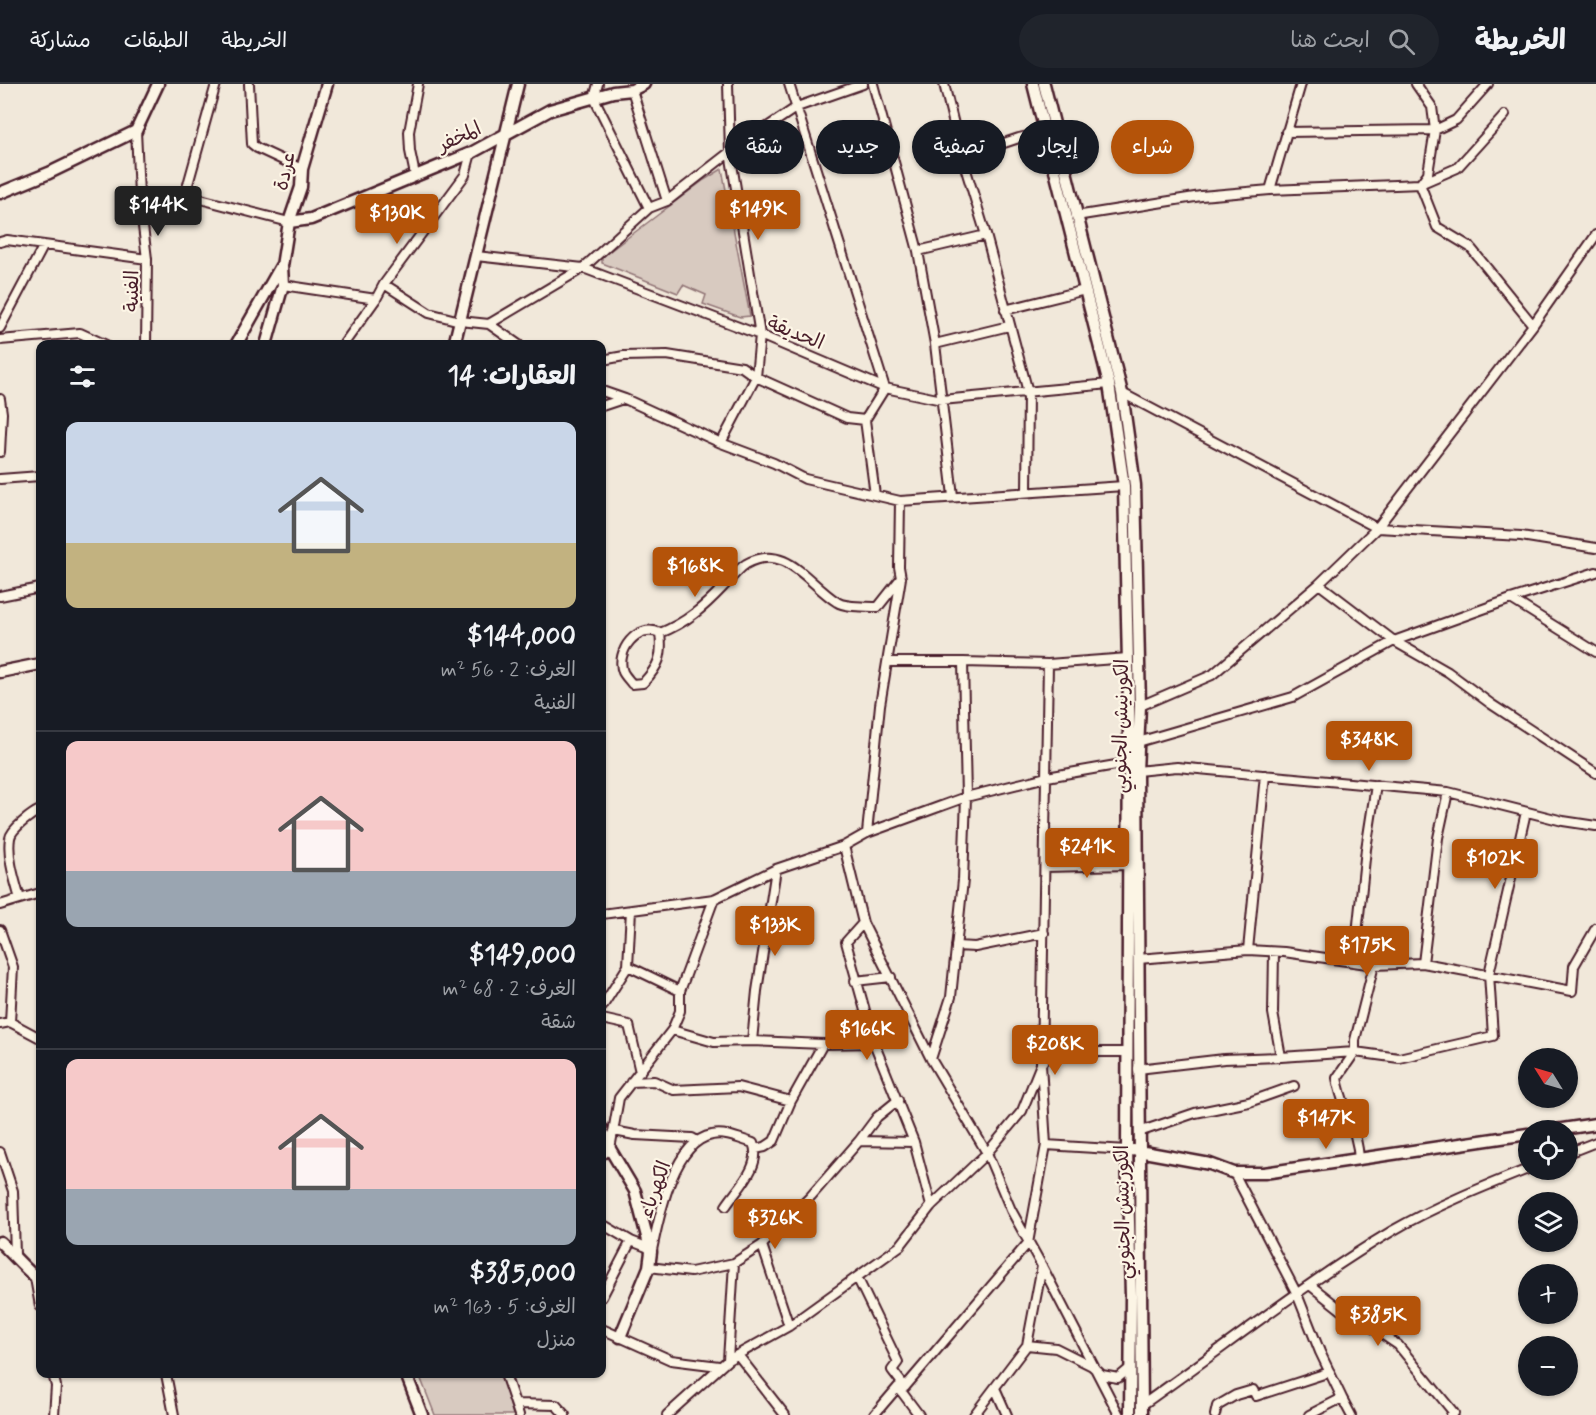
<!DOCTYPE html>
<html lang="ar">
<meta charset="utf-8">
<style>
:root{--surface:#171b24;--page:#20242c;--text:#f1f3f6;--muted:#9ea1a6;--line:#363941;--accent:#b45309}
body{margin:0;font-family:Mynerve,"Playpen Sans Arabic",sans-serif;background:var(--page);color:var(--text);direction:rtl;height:100vh;display:flex;flex-direction:column;font-size:22px;white-space:nowrap}
*{box-sizing:border-box;margin:0}
p{font-size:20px;color:var(--muted)}
.icon{flex:none;width:33px;height:33px;fill:none;stroke:currentColor;stroke-width:2;stroke-linecap:round;stroke-linejoin:round}
.map{position:relative;flex:1;overflow:hidden;direction:ltr}
.panel{position:absolute;left:36px;top:256px;width:570px;height:1038px;display:flex;flex-direction:column;background:var(--surface);border-radius:12px;box-shadow:0 2px 4px #0004;direction:rtl}
.panel>*{flex:none}
.guide{position:absolute;left:624px;top:36px;width:570px;height:54px;direction:rtl;display:flex;gap:12px}
.needle{width:39px;rotate:307deg}
.tools{position:absolute;left:1518px;top:964px;display:grid;gap:12px}
.tools a{display:grid;place-items:center;width:60px;height:60px;border-radius:50%;background:var(--surface);box-shadow:0 2px 4px #0004;font-size:30px}
.price{position:absolute;translate:-50% -51px;padding:0 14px;border-radius:6px;background:var(--accent);color:#fff;font-size:20px;line-height:39px;filter:drop-shadow(0 2px 3px #0008)}
.price::after{content:'';position:absolute;left:50%;top:36px;width:18px;height:14px;margin-left:-9px;background:inherit;clip-path:polygon(0 0,100% 0,50% 100%)}
.price.current{background:#222;color:#fff}
ul{padding:0;list-style:none}
li{display:grid;align-content:center;gap:12px;height:318px;padding:0 30px}
li+li{border-top:2px solid var(--line)}
li span{display:grid;place-items:center;height:186px;border-radius:12px;color:#555}
li>.icon{margin-inline-start:auto}
span .icon{width:108px;height:108px;fill:#fffc;stroke-width:1}
li b{font-size:26px}
h2{display:flex;justify-content:space-between;align-items:center;height:72px;padding:0 30px;font-size:26px}
.tag{padding:0 21px;border-radius:27px;background:var(--surface);box-shadow:0 2px 4px #0004;font-size:21px;line-height:54px}
.tag.current{background:var(--accent);color:#fff}
header{display:flex;align-items:center;gap:36px;box-sizing:border-box;height:84px;padding:0 30px;background:var(--surface);border-bottom:2px solid var(--line)}
header strong{font-size:28px}
nav{display:flex;gap:33px;margin-inline-start:auto;font-size:21px}
.search{width:420px;height:54px;background:var(--page);display:flex;align-items:center;gap:15px;box-sizing:border-box;padding:0 21px;border-radius:33px;color:var(--muted);font-size:22px}
.map>svg:first-child{display:block}
.green{fill:#d8cac0;stroke:#917476;stroke-width:1.5}
.lines{fill:none;stroke-linecap:round;stroke-linejoin:round}
.street-casing{stroke:#4a1f2b;stroke-width:12}
.secondary-casing{stroke:#4a1f2b;stroke-width:15}
.street{stroke:#fcf5e5;stroke-width:8}
.secondary{stroke:#fcf5e5;stroke-width:10}
.labels{text-anchor:middle;stroke-width:4.5;stroke-linejoin:round;paint-order:stroke}
.street-label{font-size:20px;fill:#4a1f2b;stroke:#fcf5e5}
</style>
<header>
<strong>الخريطة</strong>
<div class="search"><svg class="icon" aria-label="search" viewBox="0 0 24 24"><circle cx="10" cy="10" r="6"/><path d="M15 15l6 6"/></svg>ابحث هنا</div>
<nav><a>الخريطة</a><a>الطبقات</a><a>مشاركة</a></nav>
</header>
<div class="map">
<svg width="1596" height="1331" viewBox="0 0 1596 1331">
<rect width="100%" height="100%" fill="#f1e8da"/>
<filter id="ink" filterUnits="userSpaceOnUse"><feTurbulence type="fractalNoise" baseFrequency=".0167" numOctaves="2"/><feDisplacementMap in="SourceGraphic" scale="12" xChannelSelector="R" yChannelSelector="G"/><feConvolveMatrix kernelMatrix="1 2 1 2 8 2 1 2 1" color-interpolation-filters="sRGB"/></filter>
<g filter="url(#ink)">
<path class="green" d="M722,85l28,147 -10,1 -37,-13 3,-9 -23,-10 -5,8 -76,-30v-6l102,-77z
M419,1290h82l12,41h-78z"/>
<g class="lines">
<defs>
<path id="street" d="M249,0l3,60 5,4 45,21
M598,0l-4,14 55,110
M789,0l96,304 -20,32 10,75
M873,0l45,167 17,93 18,152
M944,0l18,73 24,78 42,157 -1,100
M1416,0l16,23 3,23 -7,43 -8,11 17,43 33,20 63,78
M632,6l35,111
M136,47l3,63 8,65 -1,86
M1286,48l149,-2 21,-10 32,-36
M962,73l57,-19 26,-6
M415,91l-5,-24 -1,-19 9,-48
M1270,106l31,-106
M139,110l46,1 104,27
M185,111l31,-111
M1076,132l125,-20 69,-6 150,-6 37,-16 48,-53
M0,158l7,-2 140,19
M918,167l68,-16
M476,172l107,12 177,67 125,53 57,12 167,-16
M384,200l45,29 31,8 29,3 94,-56 66,-60 18,-7 63,-49 67,-45 66,-23
M283,201l93,14
M1005,226l80,-20
M489,240l30,21
M0,244l44,-83
M0,256l80,-7 26,12
M935,260l74,-18
M343,261l33,-46 8,-15 81,-109 6,-22
M602,276l22,-4 43,-1 75,12 14,10 91,41 18,2
M602,307l23,8 96,44 53,20 31,16 95,22 224,-15
M1122,309l255,135 144,8 75,12
M0,315l2,14 -2,39
M602,322l21,-7
M721,359l35,-66 4,-42 -30,-183 -2,-68
M0,395l40,-3
M1319,500l75,57 54,31 43,32 105,69
M0,512l40,-8
M1511,515l85,53
M660,549c3,23 -1,33 -17,50l-11,1c-3,-4 -7,-8 -9,-12 -8,-20 14,-50 37,-39 26,-10 44,-26 63,-46 7,-7 15,-18 23,-23 40,-22 61,19 91,38 9,6 29,4 41,5l23,-29
M888,578h75l85,2 80,-6
M1140,622l72,-31 107,-91 58,-56 156,-203 63,-90
M1138,658l155,-45 101,-56 117,-42 85,-27
M1137,687l40,-4 271,25 115,29 33,5
M867,749l13,-128 21,-127 -2,-11 1,-66
M844,762l19,77 68,136 56,94 24,57 31,56 77,149
M1045,783l83,-2
M20,815c-5,-18 -13,-42 -10,-61 1,-9 23,-25 30,-28
M0,821l40,-12
M602,830l112,-15 62,-30 68,-23 23,-13 99,-36 81,-20 86,-15
M863,839l-17,19 28,101 40,99 17,64
M0,846l13,37 -3,55
M956,862l19,1 69,-14
M1248,866l36,2 90,13 49,-2 149,28 2,-25 22,-38
M1138,875l110,-9 17,-175
M1354,878l12,-113 10,-64
M1423,879l15,-125 10,-46
M628,882l52,25
M855,897l36,-4
M602,923l26,-41 3,-56
M602,935l27,6 11,47
M0,940l10,-2 30,16
M672,946l42,12 38,-1 71,3 51,-1
M752,957l5,-50 19,-122
M1281,973l74,-5 44,6 94,-22 -4,-62 37,-162
M931,975l20,-62 12,-117 3,-83 -3,-135
M1138,985l86,-10 57,-2 -8,-44 1,-61
M631,998l23,-1 20,9 64,-3 53,14
M614,1047l21,4 57,3 5,3
M1139,1048l56,-19 54,-11 45,-16
M859,1057l55,1
M1046,1061l81,5
M755,1065l10,-2 9,-6 17,-40 32,-57
M0,1068l13,39 2,64
M1568,1069l28,-11
M602,1071l8,-6 9,-51 53,-68 8,-19v-20l34,-92
M1359,1076c-1,-30 -17,-52 -22,-82l18,-26v-12l19,-75
M1234,1089l63,121 23,58 22,46 -33,17
M602,1140l29,17 18,7
M762,1161l27,81
M652,1166c7,-33 21,-108 60,-115 13,-3 28,4 41,8 10,22 -16,46 -27,63
M649,1183l42,5 43,-9 28,-18 49,-49 48,-55 18,-24 21,-17
M857,1193l41,85 -6,8 13,17
M35,1194l5,28
M1310,1201l34,27 26,14 28,19 56,68 -3,2
M602,1213l29,-56
M602,1245l69,31 48,6
M1027,1261l29,3 36,18 10,9 16,3 12,-10
M738,1271l47,60
M728,1276l6,-97
M53,1290l3,12 -2,29
M166,1290l8,41
M505,1290l14,41
M898,1303l21,28
M995,1304l12,27
M1342,1314l9,17
M516,1320l40,1 9,10
M1142,1321c83,-58 163,-122 250,-174 41,-24 93,-45 136,-62
M667,1331l61,-55 61,-34 111,-80 31,-40 56,-53 35,-42 19,-47 9,-12h78
M874,1331l24,-28h7l123,-144 18,-98 -5,-81 7,-400
M974,1331l53,-70 15,-79
M1215,1331l2,-9 19,-11 17,-5 3,6 74,-24"/>
<path id="secondary" d="M1033,0l76,300 15,102 5,222 -2,442 4,145 -1,120
M1044,0l78,309 13,92 5,221 -3,65 5,644
M0,109l49,-20 87,-42 22,-47
M289,138l22,-3 160,-66 79,-43 63,-18 19,-2 12,-6
M236,261l45,-79
M266,261l17,-60 -1,-19 7,-44 12,-35 1,-18 25,-85
M454,261l64,-261
M0,588l40,-8
M602,1045l8,20 25,42 16,61 -2,15 -29,70
M1549,1047l47,-7
M1133,1066l77,14 24,9h30l264,-39
M0,1158c11,10 30,33 40,38
M406,1290l16,41"/>
</defs>
<use href="#street" class="street-casing"/>
<use href="#secondary" class="secondary-casing"/>
<use href="#street" class="street"/>
<use href="#secondary" class="secondary"/>
</g>
</g>
<g class="labels">
<g class="street-label">
<text transform="translate(459 52) rotate(-25)" y="7">المخفر</text>
<text transform="translate(284 87) rotate(-77)" y="7">عردة</text>
<text transform="translate(131 207) rotate(-89)" y="7">الفنية</text>
<text transform="translate(796 248) rotate(22)" y="7">الحديقة</text>
<text transform="translate(1120 642) rotate(-89)" y="7">الكورنيش الجنوبي</text>
<text transform="translate(654 1105) rotate(-70)" y="7">الكهرباء</text>
<text transform="translate(1122 1128) rotate(-91)" y="7">الكورنيش الجنوبي</text>
</g>
</g>
</svg>
<div class="tools">
<a><svg class="needle" viewBox="-14 -14 28 28"><path d="M0-13l5 13h-10z" fill="#e53935"/><path d="M0 13l5-13h-10z" fill="#9ea1a6"/></svg></a>
<a><svg class="icon" aria-label="locate" viewBox="0 0 24 24"><circle cx="12" cy="12" r="6"/><path d="M12 2v4M12 18v4M2 12h4M18 12h4"/></svg></a>
<a><svg class="icon" aria-label="layers" viewBox="0 0 24 24"><path d="M12 4l9 5-9 5-9-5zM3 14l9 5 9-5"/></svg></a>
<a>+</a>
<a>−</a>
</div>
<b class="price current" style="left:158px;top:153px">$144K</b>
<b class="price" style="left:758px;top:157px">$149K</b>
<b class="price" style="left:397px;top:161px">$130K</b>
<b class="price" style="left:695px;top:514px">$168K</b>
<b class="price" style="left:1369px;top:688px">$348K</b>
<b class="price" style="left:1087px;top:795px">$241K</b>
<b class="price" style="left:1495px;top:806px">$102K</b>
<b class="price" style="left:775px;top:873px">$133K</b>
<b class="price" style="left:1367px;top:893px">$175K</b>
<b class="price" style="left:867px;top:977px">$166K</b>
<b class="price" style="left:1055px;top:992px">$208K</b>
<b class="price" style="left:1326px;top:1066px">$147K</b>
<b class="price" style="left:775px;top:1166px">$326K</b>
<b class="price" style="left:1378px;top:1263px">$385K</b>
<div class="guide">
<a class="tag current">شراء</a>
<a class="tag">إيجار</a>
<a class="tag">تصفية</a>
<a class="tag">جديد</a>
<a class="tag">شقة</a>
</div>
<section class="panel">
<h2>العقارات: 14<svg class="icon" aria-label="filters" viewBox="0 0 24 24"><path d="M4 7h16M4 17h16"/><circle cx="9" cy="7" r="2"/><circle cx="15" cy="17" r="2"/></svg></h2>
<ul>
<li><span style="background:linear-gradient(#c9d6e8 65%,#c2b280 0)"><svg class="icon" aria-label="home" viewBox="0 0 24 24"><path d="M3 11l9-7 9 7M6 9v11h12V9"/></svg></span><div><b>$144,000</b><p>الغرف: 2 · 56 m²</p><p>الفنية</p></div></li>
<li><span style="background:linear-gradient(#f6c9c9 70%,#9aa5b1 0)"><svg class="icon" aria-label="home" viewBox="0 0 24 24"><path d="M3 11l9-7 9 7M6 9v11h12V9"/></svg></span><div><b>$149,000</b><p>الغرف: 2 · 68 m²</p><p>شقة</p></div></li>
<li><span style="background:linear-gradient(#f6c9c9 70%,#9aa5b1 0)"><svg class="icon" aria-label="home" viewBox="0 0 24 24"><path d="M3 11l9-7 9 7M6 9v11h12V9"/></svg></span><div><b>$385,000</b><p>الغرف: 5 · 163 m²</p><p>منزل</p></div></li>
</ul>
</section>
</div>
